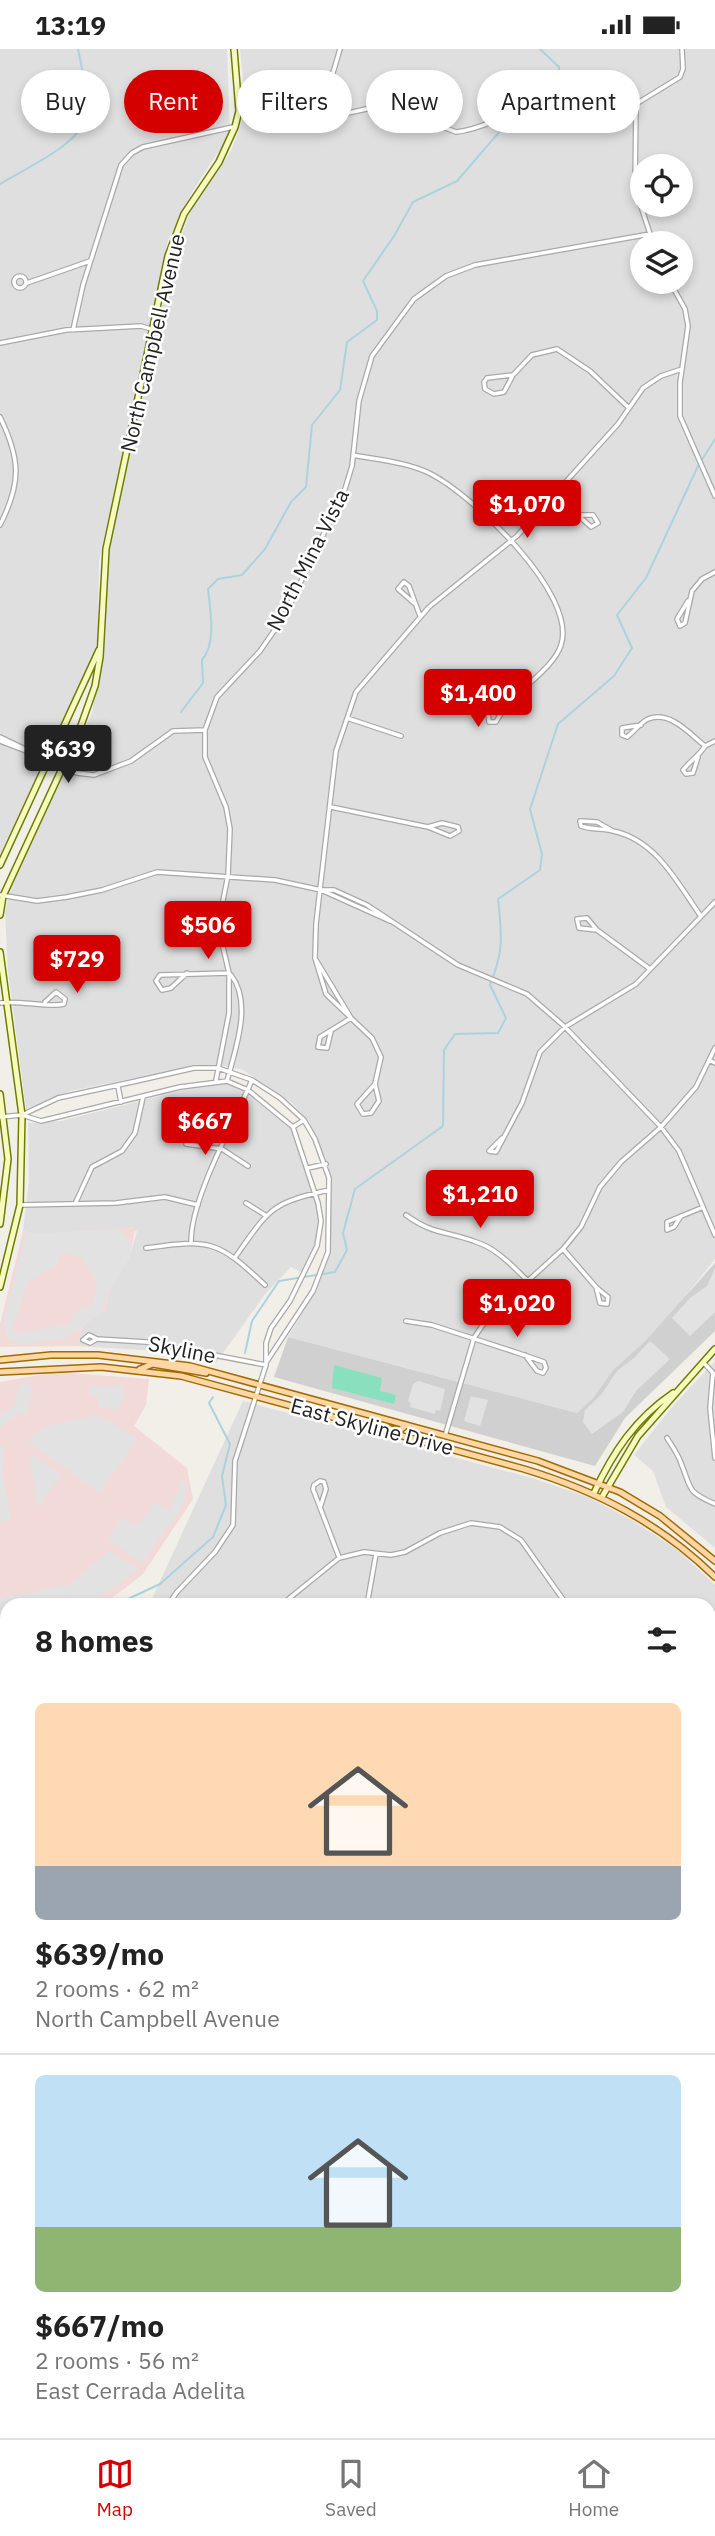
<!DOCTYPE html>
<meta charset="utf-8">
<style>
:root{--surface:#fff;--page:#f6f6f6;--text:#222;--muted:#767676;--line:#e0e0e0;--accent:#d40000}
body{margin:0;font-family:"IBM Plex Sans",sans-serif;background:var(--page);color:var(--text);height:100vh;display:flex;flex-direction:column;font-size:26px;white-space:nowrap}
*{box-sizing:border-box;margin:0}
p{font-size:23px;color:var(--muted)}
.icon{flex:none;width:38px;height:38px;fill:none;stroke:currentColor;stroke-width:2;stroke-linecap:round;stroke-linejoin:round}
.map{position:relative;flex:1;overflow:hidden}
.sheet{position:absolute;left:0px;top:1549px;width:716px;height:842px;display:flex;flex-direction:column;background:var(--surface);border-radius:21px 21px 0 0;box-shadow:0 4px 10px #0003}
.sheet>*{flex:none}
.top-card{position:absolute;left:21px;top:21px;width:674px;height:63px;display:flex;gap:14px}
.tools{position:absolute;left:630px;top:105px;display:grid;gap:14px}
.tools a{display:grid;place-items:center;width:63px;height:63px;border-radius:50%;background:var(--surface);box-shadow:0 4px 10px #0003;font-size:35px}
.price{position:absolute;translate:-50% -60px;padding:0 16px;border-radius:7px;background:var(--accent);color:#fff;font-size:23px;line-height:46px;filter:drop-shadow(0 2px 4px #0008)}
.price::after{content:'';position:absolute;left:50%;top:42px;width:21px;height:16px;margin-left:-10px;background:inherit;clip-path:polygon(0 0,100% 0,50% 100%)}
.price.current{background:#222;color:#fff}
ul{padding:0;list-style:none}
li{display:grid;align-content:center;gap:14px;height:371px;padding:0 35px}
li+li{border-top:2px solid var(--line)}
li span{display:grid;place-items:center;height:217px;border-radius:10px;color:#555}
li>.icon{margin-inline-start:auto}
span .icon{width:126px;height:126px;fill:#fffc;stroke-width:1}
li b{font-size:30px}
h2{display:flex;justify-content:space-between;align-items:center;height:84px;padding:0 35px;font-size:30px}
.pill{padding:0 24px;border-radius:32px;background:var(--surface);box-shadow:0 4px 10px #0003;font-size:24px;line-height:63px}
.pill.current{background:var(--accent);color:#fff}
.status{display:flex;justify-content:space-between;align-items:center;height:49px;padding:0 35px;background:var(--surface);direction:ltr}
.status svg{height:19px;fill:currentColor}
.tabs{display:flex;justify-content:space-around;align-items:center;height:98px;border-top:2px solid var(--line);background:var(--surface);font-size:19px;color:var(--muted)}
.tabs a{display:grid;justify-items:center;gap:4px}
.tabs .current{color:var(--accent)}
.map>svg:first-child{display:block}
.residential{fill:#e0dfdf;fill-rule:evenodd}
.commercial{fill:#f2dad9}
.education{fill:#ffffe5}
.religious{fill:#d0d0d0}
.pitch{fill:#88e0be}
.parking{fill:#e2e2e2;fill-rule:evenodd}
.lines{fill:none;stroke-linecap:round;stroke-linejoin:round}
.stream{stroke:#aad3df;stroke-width:2}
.street-casing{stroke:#a9a9a9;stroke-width:6}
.secondary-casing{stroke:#707d05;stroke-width:8}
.primary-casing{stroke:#a06b00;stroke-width:8}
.street{stroke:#fff;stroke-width:3.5}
.secondary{stroke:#f7fabf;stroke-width:5}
.primary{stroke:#fcd6a4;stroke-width:5}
.labels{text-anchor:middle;stroke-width:5;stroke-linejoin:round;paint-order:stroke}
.street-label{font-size:21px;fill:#222;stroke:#fff}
</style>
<div class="status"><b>13:19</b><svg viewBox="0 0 49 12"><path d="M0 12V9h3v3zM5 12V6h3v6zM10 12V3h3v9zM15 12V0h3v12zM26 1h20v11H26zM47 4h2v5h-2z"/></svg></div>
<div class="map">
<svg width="715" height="2389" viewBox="0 0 715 2389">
<rect width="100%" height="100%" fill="#f2efe9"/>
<path class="residential" d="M0,0h227l3,85 -38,58 -24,48 -69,321 -1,75 -5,21 -93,197z
M240,0h475v1210l-36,45 -33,36 -33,30 -20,28 -16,15 -289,-76 24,-40 19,-54 -2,-75 -21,-48 -16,-17 -49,-33 -20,-4 -33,1 -120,24 -44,18 -18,-138 -3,-60 6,-22 81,-176 14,-81v-59l5,-33 50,-228 15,-64 17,-42 38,-55 7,-18 5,-17 1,-27zM642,117h39v39h-39zM642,194h39v39h-39z
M214,1033l24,4 54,44 24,69 4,28 -3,16 -16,29 -10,-5 -25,26 -50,70 -59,-12 -79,-5 4,-20 23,-16 5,-21 19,-31 8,-27 -99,3 -15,-3 6,-51 -1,-57 33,-2z
M715,1312v187l-49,-41 -13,-36 -19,-16 38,-48z
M243,1352l289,77 56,19 47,25 41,27 39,36v853h-561l2,-5h553v-828h-560z
M7,1576v107l-7,4v-109z
M7,1853v357l-7,-37v-319z
M0,2256l7,37v91h17l1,5h-25z"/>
<path class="commercial" d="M136,1178l-7,31 -19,31 -5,21 -23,16 -4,20 -78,1v-23l23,-93 15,3z
M56,1323l93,7 -3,26 -12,21 53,42 6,31 -50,75 -40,31h-96v20l-7,2v-245z"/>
<path class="education" d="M7,1697v156l-7,1v-151z"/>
<path class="religious" d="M715,1214v68l-90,87 -30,48 -321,-89 14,-40 289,76 16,-15 20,-28 33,-30z"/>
<path class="pitch" d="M334,1316l48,13 -2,13 16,4 -2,9 -62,-16z"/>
<path class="parking" d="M118,1180l14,16 -3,13 -20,31 -8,23 -33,25 -45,8 -14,-5 -6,-15 23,-94 9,3zM69,1204l1,3h11l16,26 -4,21 -22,12 3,3 -7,7 -51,9 -3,-6 14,-45 31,-20 1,-9z
M715,1219v44l-25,24 -18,-18 18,-20 17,-12z
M650,1292l20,18 -34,32 -13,21 -31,22 -9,-12 2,-12 16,-15 16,-24 18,-14z
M418,1332l27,8 -5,22 -4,-1 -1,4 -25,-7 1,-4 -3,-2 5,-17z
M23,1335l10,1 -6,29 -7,-1 -20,14v-11l14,-9 4,-20z
M90,1337h34l-1,17h-3l-1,7 -21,-3v-11h-8z
M471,1347l17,4 -8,26 -16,-5z
M97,1366l41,24 -39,54 -72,-53 20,-14z
M5,1396l-3,25 9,50 -11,2v-75z
M33,1406l28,20 -23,33 -8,-49z
M183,1429l3,13 -2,13 -42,59 -34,-24 14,-22 11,8 8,-3 14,-20 15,9z
M109,1502l29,18 -42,32 -9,4h-80v13l-7,2v-22l69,-13z"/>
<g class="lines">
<path class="stream" d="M517,62l18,-24 24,-13v-7l-19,-18
M0,135c21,-13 73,-37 83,-60 7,-16 -1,-58 -5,-75
M181,663l22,-29 -1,-23c15,-17 8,-50 6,-71l10,-10 24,-4 23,-26 26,-47 15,-15 6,-62 28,-35 7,-48 30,-22v-9l-14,-30 31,-45 19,-34 44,-21 56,-65
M245,1304l7,-32 27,-40 56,-9 12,-22 -4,-17 12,-44 88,-63 1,-76 11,-16 43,-1 8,-15 -16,-33c14,-34 12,-50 8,-86l42,-29 2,-16 -12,-45 28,-85 56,-48 18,-28 -15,-33 29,-37 52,-112 17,-27
M127,1556l1,-6 32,-15 53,-47 13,-32 -4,-29 8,-32 -21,-41 4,-6
M0,1698l7,-5
M709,1699h6
M709,2309l6,-7
M115,2389l2,-5"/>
<defs>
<path id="street" d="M636,55l-1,84 18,55
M239,62l30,12 66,-7 49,-11 72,27c25,-2 45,-17 69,-21l111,-7 44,-27 3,-8 -1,-20
M320,68l20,-68
M14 233a6 6 0 1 1 12 0a6 6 0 1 1-12 0Z
M670,233l15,27 3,17 -8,57v33l35,80
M27,234l63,-22
M73,281l10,-45 38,-120 11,-12 11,-6 90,-20
M0,294l66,-13 75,-4 10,3
M513,326l-26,3 -3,4 1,7 9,5 10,-2 9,-17 19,-20 25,-6 33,22 39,37
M0,368c20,41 22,65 0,108
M353,406c26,5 54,7 78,19 41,21 147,120 130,171 -8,26 -50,47 -65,77h-7l-1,-10 22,-12
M555,445l36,33 7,-4 -5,-8h-17
M688,552l-11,18 3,7 5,-3 7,-32 10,-12 13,-7
M414,554l-16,-14 6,-7 5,4 11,30
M347,669l54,18
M641,676l-19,3v7l5,2c7,-5 14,-15 21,-18 22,-9 42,15 57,27l10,-5
M0,688l42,20 -42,-16
M42,708l35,16 17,2 37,-14 42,-30 32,-1
M698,708l-5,16 -7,1 -3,-4c7,-9 16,-14 22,-24
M331,758l97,20 22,9 9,-5 -1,-4 -16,-4 -14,4
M613,782l-16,-9 -17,-1 1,5c11,4 21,2 32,5 43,9 64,51 87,84
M0,846l37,6 30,-4 35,-7 55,-18 118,8 46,10
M390,872l-69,-31h13l33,15 91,60 69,29 38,33 96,100 18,24 36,84
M597,881l-10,-12 -10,1 2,9 18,2 53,39
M316,911l35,58 21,20 9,19 -6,27 4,17 -8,12 -8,1 -6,-10 18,-20
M187,924l-16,15 -9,2 -6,-9 4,-6 69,-2
M0,954c20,-3 48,5 64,1l1,-5 -9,-7 -11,10
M351,969l-25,-24 -11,-36 1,-34 20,-173 20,-59 73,-85 88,-71 101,-112 25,-36 18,-12 21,-7
M331,982l-4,17 -9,-1 2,-10 31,-19
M709,1011l6,3
M216,1031l13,-67v-40l-11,-47 10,-51 2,-46 -4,-22 -21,-50v-27l12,-33 43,-46 25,-36 60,-126 7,-23 7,-65 13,-45 42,-57 32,-23 29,-11 175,-31
M227,1032c8,-31 26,-78 4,-106
M118,1037l3,16
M22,1066l19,6 139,-34 47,-6 21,9 45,37 25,76 3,18 -4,25 -27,55 -19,27 -5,15v22l-31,96 -2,64 -18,27 -38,40 -9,13
M0,1068l22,-2 36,-17 74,-16 62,-14h24l34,12 28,18 24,22 11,19 14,39 -1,74 -15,39 -46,70
M293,1078l11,-7
M502,1089l-13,13 7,1 26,-49 18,-51 25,-25 71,-43 79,-82
M186,1095l36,5 26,17
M308,1119l18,-4
M246,1154l19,12
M75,1155l17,-37 30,-16 13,-18 8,-36
M20,1156l96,-2 49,-6 33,8
M406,1166c27,20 42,16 70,27 22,7 36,24 52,39
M681,1167l-7,11 -7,3v-8l34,-14
M191,1193c0,-45 43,-119 61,-162
M146,1199c64,-9 71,-8 119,37
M563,1200l33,38 4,16 7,1 1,-7 -12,-10
M236,1207c34,-48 35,-53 93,-66
M406,1272l26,4 86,28 26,9 2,6 -3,5 -6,-2 -12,-16
M97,1290l-7,4 -7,-3 6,-5 8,4 49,3 120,23
M703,1313l12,13
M713,1324l-3,35 5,50
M445,1387l29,-98 14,-21 75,-68 18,-22 19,-40 21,-25 40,-35 35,-40 19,-39
M667,1389c5,8 11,16 14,25 11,27 5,28 34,41
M320,1459l6,-19 -2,-7 -4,-1 -6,4 -1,4 26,68
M281,1556l58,-47 25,-6 27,3 14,-3 35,-19 31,-10 29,4 21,13 46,65
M367,1556l9,-51
M709,1598l6,9
M709,1640l6,-4
M0,1642l7,2
M709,1765l6,6
M0,1859l7,-1
M709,1889l6,-14
M0,1955l7,-1
M709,2078l6,-14
M709,2110l6,1
M0,2160h7
M0,2207l7,40
M709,2266l6,1
M709,2380l6,-7
M30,2389v-5
M215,2389l3,-5
M352,2389l2,-5
M446,2389l3,-5
M589,2389l1,-5
M698,2389l7,-5"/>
<path id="secondary" d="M0,816l99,-215
M0,866l3,-19 75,-162 17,-48 5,-29 6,-108 62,-293 16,-42 35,-52 16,-35 4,-16 -5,-62
M0,903l22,163 -2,90 -20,82
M0,1045l8,65 -8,65
M594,1444c19,-41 41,-74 79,-100
M602,1448l36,-61 77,-87"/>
<path id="primary" d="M0,1311l51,-5h47l92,11 348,95 82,31 40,24 55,45
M140,1320l13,-5 53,9
M0,1323l101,-5 80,9 343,93c73,22 136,54 191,108
M386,1379l13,3 7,-6"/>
</defs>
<use href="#street" class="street-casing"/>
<use href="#secondary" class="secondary-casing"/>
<use href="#primary" class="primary-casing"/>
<use href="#street" class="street"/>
<use href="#secondary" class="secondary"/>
<use href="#primary" class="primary"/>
</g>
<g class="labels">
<g class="street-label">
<text transform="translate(153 294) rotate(-77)" y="7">North Campbell Avenue</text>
<text transform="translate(308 511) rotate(-63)" y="7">North Mina Vista</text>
<text transform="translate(182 1301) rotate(11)" y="7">Skyline</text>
<text transform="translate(372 1378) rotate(15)" y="7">East Skyline Drive</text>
</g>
</g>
</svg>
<div class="tools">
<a><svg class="icon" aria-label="locate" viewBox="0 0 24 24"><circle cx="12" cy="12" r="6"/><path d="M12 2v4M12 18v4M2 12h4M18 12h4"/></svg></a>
<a><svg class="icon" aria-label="layers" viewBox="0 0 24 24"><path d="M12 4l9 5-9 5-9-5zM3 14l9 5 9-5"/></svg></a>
</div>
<b class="price" style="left:527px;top:491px">$1,070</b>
<b class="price" style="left:478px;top:680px">$1,400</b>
<b class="price current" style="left:68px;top:736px">$639</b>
<b class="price" style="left:208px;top:912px">$506</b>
<b class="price" style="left:77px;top:946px">$729</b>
<b class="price" style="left:205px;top:1108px">$667</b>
<b class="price" style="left:480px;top:1181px">$1,210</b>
<b class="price" style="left:517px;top:1290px">$1,020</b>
<div class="top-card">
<a class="pill">Buy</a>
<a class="pill current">Rent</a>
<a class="pill">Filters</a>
<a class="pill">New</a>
<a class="pill">Apartment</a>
</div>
<section class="sheet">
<h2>8 homes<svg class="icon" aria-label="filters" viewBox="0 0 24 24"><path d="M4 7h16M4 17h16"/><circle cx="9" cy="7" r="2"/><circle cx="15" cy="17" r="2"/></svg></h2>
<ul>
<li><span style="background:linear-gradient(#ffd9b3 75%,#9aa5b1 0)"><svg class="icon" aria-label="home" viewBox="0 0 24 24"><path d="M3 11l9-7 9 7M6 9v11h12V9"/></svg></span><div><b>$639/mo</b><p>2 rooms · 62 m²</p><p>North Campbell Avenue</p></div></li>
<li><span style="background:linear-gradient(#bfe0f5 70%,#8fb573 0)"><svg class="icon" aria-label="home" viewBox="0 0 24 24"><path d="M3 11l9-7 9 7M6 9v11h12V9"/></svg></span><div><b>$667/mo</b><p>2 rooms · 56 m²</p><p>East Cerrada Adelita</p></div></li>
</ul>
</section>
</div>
<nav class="tabs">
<a class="current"><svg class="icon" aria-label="map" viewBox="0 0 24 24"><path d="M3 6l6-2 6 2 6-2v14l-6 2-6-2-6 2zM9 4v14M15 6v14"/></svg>Map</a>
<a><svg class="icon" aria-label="saved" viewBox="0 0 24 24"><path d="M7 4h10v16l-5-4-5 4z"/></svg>Saved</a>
<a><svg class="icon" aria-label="home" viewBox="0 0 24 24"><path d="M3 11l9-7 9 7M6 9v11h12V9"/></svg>Home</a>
</nav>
